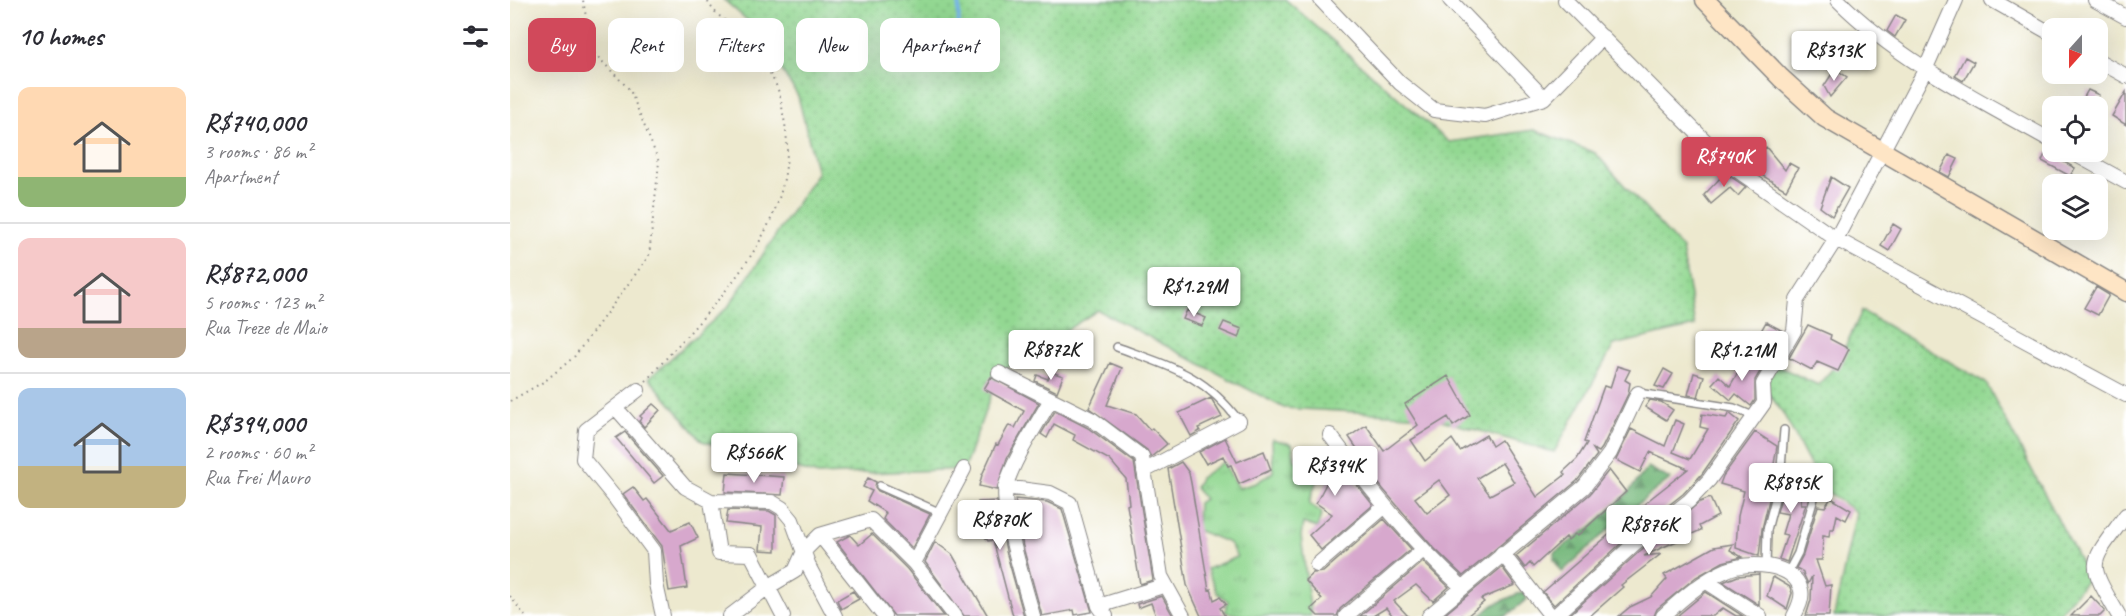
<!DOCTYPE html>
<meta charset="utf-8">
<style>
:root{--surface:#fff;--page:#f7f7f7;--text:#2b2b33;--muted:#7c7c81;--line:#e1e1e2;--accent:#d1495b}
body{margin:0;font-family:Caveat,sans-serif;background:var(--page);color:var(--text);height:100vh;display:flex;flex-direction:column;font-size:22px;white-space:nowrap}
*{box-sizing:border-box;margin:0}
p{font-size:20px;color:var(--muted)}
.icon{flex:none;width:33px;height:33px;fill:none;stroke:currentColor;stroke-width:2;stroke-linecap:round;stroke-linejoin:round}
.map{position:relative;flex:1;overflow:hidden}
.sheet{display:flex;flex-direction:column;background:var(--surface);width:510px}
.sheet>*{flex:none}
.banner{position:absolute;left:18px;top:18px;width:570px;height:54px;display:flex;gap:12px}
.needle{width:39px;rotate:201deg}
.buttons{position:absolute;left:1532px;top:18px;display:grid;gap:12px}
.buttons a{display:grid;place-items:center;width:66px;height:66px;border-radius:12px;background:var(--surface);box-shadow:0 6px 24px #0002;font-size:30px}
.price{position:absolute;translate:-50% -51px;padding:0 14px;border-radius:6px;background:#fff;color:#222;font-size:20px;line-height:39px;filter:drop-shadow(0 2px 3px #0008)}
.price::after{content:'';position:absolute;left:50%;top:36px;width:18px;height:14px;margin-left:-9px;background:inherit;clip-path:polygon(0 0,100% 0,50% 100%)}
.price.active{background:var(--accent);color:#fff}
ul{padding:0;list-style:none}
li{display:flex;align-items:center;gap:18px;height:150px;padding:0 18px}
li+li{border-top:2px solid var(--line)}
li span{display:grid;place-items:center;flex:none;width:168px;height:120px;border-radius:12px;color:#555}
li>.icon{margin-inline-start:auto}
span .icon{width:72px;height:72px;fill:#fffc;stroke-width:1}
li b{font-size:26px}
h2{display:flex;justify-content:space-between;align-items:center;height:72px;padding:0 18px;font-size:26px}
.tag{padding:0 21px;border-radius:12px;background:var(--surface);box-shadow:0 6px 24px #0002;font-size:21px;line-height:54px}
.tag.active{background:var(--accent);color:#fff}
main{display:flex;flex:1;min-height:0}
.map>svg:first-child{display:block}
.grass{fill:url(#grass-tufts);stroke:#5a7d66;stroke-width:1.5}
.forest{fill:url(#forest-firs);stroke:#4c6d5c;stroke-width:1.5}
.park{fill:url(#park-dots);stroke:#5a7d66;stroke-width:1.5}
.lines{fill:none;stroke-linecap:round;stroke-linejoin:round}
.stream{stroke:#77b4e9;stroke-width:4}
.building{fill:#d7a8cd;fill-rule:evenodd}
.lane-casing{stroke:#888685;stroke-width:10}
.street-casing{stroke:#888685;stroke-width:16}
.secondary-casing{stroke:#888685;stroke-width:21}
.path{stroke:#888685;stroke-width:2;stroke-dasharray:1.5 4.5;stroke-linecap:butt}
.lane{stroke:#fff;stroke-width:7}
.street{stroke:#fff;stroke-width:14}
.secondary{stroke:#fee5c5;stroke-width:18}
</style>
<main>
<section class="sheet">
<h2>10 homes<svg class="icon" aria-label="filters" viewBox="0 0 24 24"><path d="M4 7h16M4 17h16"/><circle cx="9" cy="7" r="2"/><circle cx="15" cy="17" r="2"/></svg></h2>
<ul>
<li><span style="background:linear-gradient(#ffd9b3 75%,#8fb573 0)"><svg class="icon" aria-label="home" viewBox="0 0 24 24"><path d="M3 11l9-7 9 7M6 9v11h12V9"/></svg></span><div><b>R$740,000</b><p>3 rooms · 86 m²</p><p>Apartment</p></div></li>
<li><span style="background:linear-gradient(#f6c9c9 75%,#b9a48a 0)"><svg class="icon" aria-label="home" viewBox="0 0 24 24"><path d="M3 11l9-7 9 7M6 9v11h12V9"/></svg></span><div><b>R$872,000</b><p>5 rooms · 123 m²</p><p>Rua Treze de Maio</p></div></li>
<li><span style="background:linear-gradient(#a9c7e8 65%,#c2b280 0)"><svg class="icon" aria-label="home" viewBox="0 0 24 24"><path d="M3 11l9-7 9 7M6 9v11h12V9"/></svg></span><div><b>R$394,000</b><p>2 rooms · 60 m²</p><p>Rua Frei Mauro</p></div></li>
</ul>
</section>
<div class="map">
<svg width="1616" height="616" viewBox="0 0 1616 616">
<defs>
<pattern id="grass-tufts" width="24" height="20" patternUnits="userSpaceOnUse" patternTransform="scale(1.5)"><rect width="24" height="20" fill="#93d892"/><path d="M3 7l-1-3M5 7V3M7 7l1-3M15 17l-1-3M17 17v-4M19 17l1-3" fill="none" stroke="#7eb97f"/></pattern>
<pattern id="forest-firs" width="22" height="20" patternUnits="userSpaceOnUse" patternTransform="scale(1.5)"><rect width="22" height="20" fill="#76b87c"/><path d="M5 1l3.5 6h-7zM16 11l3.5 6h-7z" fill="#609567"/></pattern>
<pattern id="park-dots" width="8" height="8" patternUnits="userSpaceOnUse" patternTransform="scale(1.5)"><rect width="8" height="8" fill="#93d892"/><path d="M2 2h.1M6 6h.1" fill="none" stroke="#7eb97f" stroke-width="1.8" stroke-linecap="round"/></pattern>
</defs>
<rect width="100%" height="100%" fill="#fff"/>
<filter id="ink" filterUnits="userSpaceOnUse"><feTurbulence type="fractalNoise" baseFrequency=".0167" numOctaves="2"/><feDisplacementMap in="SourceGraphic" scale="12" xChannelSelector="R" yChannelSelector="G"/><feConvolveMatrix kernelMatrix="1 2 1 2 8 2 1 2 1" color-interpolation-filters="sRGB"/></filter>
<filter id="wash" filterUnits="userSpaceOnUse"><feTurbulence type="fractalNoise" baseFrequency=".008" numOctaves="4" result="noise"/><feDisplacementMap in="SourceGraphic" scale="24" xChannelSelector="R" yChannelSelector="G"/><feGaussianBlur stdDeviation="1.35" result="paint"/><feColorMatrix in="noise" values="0 0 0 0 0 0 0 0 0 0 0 0 0 0 0 0 0 1.4 0 .05"/><feComposite in="paint" operator="in"/></filter>
<g filter="url(#wash)">
<rect width="100%" height="100%" fill="#ede9cf"/>
<path class="grass" d="M762,439l20,5 3,16 23,16 -9,28 13,8 -5,16 -14,-5 -2,13 10,80h-65l-21,-4 3,-11 -11,-8 -10,-24 30,-12 -8,-14 -32,-13 1,-27 6,-4 -9,-11 5,-10 23,-16 15,26 18,-5 17,-11z"/>
<path class="forest" d="M1138,467l22,12 -42,33 -66,60 -8,-12v-7l38,-27 35,-32z
M1014,591l3,8 -21,17h-26l13,-11z"/>
<path class="park" d="M214,0h562l163,142 85,-12 61,23 87,96 13,77 -81,19 -60,107 -127,-36 -143,-8 -186,-98 -99,63 -35,96 -146,6 -116,-34 -53,-63 79,-71 89,-134 -19,-77 -43,-69z
M1352,311l124,72 103,195 -33,38h-222l22,-104 -34,-24 -39,-75 -20,-27 13,-21 42,20 19,-21z"/>
<g class="lines">
<path class="stream" d="M448,51l1,-51"/>
</g>
<g id="blocks">
<path class="building" d="M1386,15l9,5 -10,17 -8,-6z
M1455,57l9,5 -11,19 -8,-5z
M1325,69l12,8 -17,20 -6,-11z
M1578,90l11,5 -3,11h-17z
M1616,92v33l-14,-9z
M1256,147l19,23 4,-7 9,5 -12,22 -41,-25z
M1536,152l29,16 -5,8 -28,-15z
M1439,155l9,4 -9,18 -9,-5z
M1215,173l21,14 -8,9 -8,-8 -19,16 -7,-9z
M1321,177l17,11 -16,28 -12,-9z
M1383,224l8,5 -12,22 -8,-5z
M1586,287l13,8 -11,20 -14,-7z
M677,310l19,8 -4,8 -19,-7z
M714,322l18,7 -3,9 -19,-8z
M1256,322l17,9 -10,18 -17,-9z
M1298,325l23,10 -1,4 19,10 -11,22 -21,-9 -5,8 -23,-12z
M1237,357l17,8 -9,15v20l-4,6 -15,-12 -5,6 -19,-16 7,-8 11,10z
M600,363l12,5 -15,37 29,9 14,16 2,-2 15,16 -16,13 -4,-7 -58,-42z
M1107,366l13,4 -5,10 5,3 -2,11 -26,54 -3,4 -6,-3 4,6 -20,26 -114,95 -32,-31 -48,-56 -28,-36 3,-3 -9,-13 17,-12 18,26 34,-26 -13,-21 43,-28 22,39 -17,11 -5,-9 -37,23 14,21 27,-22 8,12 26,-16 6,11 9,-6 36,57 28,-22 -2,-3 14,-13 10,-16 -3,-1 20,-56 6,2zM992,463l12,19 -24,13 -13,-17zM929,480l11,15 -23,18 -12,-15z
M1154,369l9,5 -9,15 -9,-3z
M541,372l12,4 -6,16 -22,-11 2,-6 11,4z
M1184,373l10,3 -6,21 -10,-2z
M481,377l48,26 -32,55 -10,32 -18,-4 3,-11 14,-31 2,1 11,-20 6,3 9,-17 -40,-22z
M701,398l11,19 -24,11 2,3 -9,5 -12,-23z
M1140,400l11,2 12,8 -7,10 -21,-13z
M143,404l7,6 -16,17 -5,-6 3,-3 -2,-2z
M545,411l33,17 46,34 19,118 -13,4 -13,-79 2,-1 -3,-25 -16,-19 -37,-20 2,-5 -21,-11 -7,14 -6,-4z
M1219,413l10,8 -37,53 -19,20 -55,43 -74,68 -11,-13 107,-93 38,-30 -38,-17 -10,20 -24,-12 15,-31 34,17 10,-26 9,4 -11,28 17,7 18,-30 -8,-2 2,-13 24,4z
M115,432l38,44 -9,7 -38,-45z
M1245,432l22,14 -5,30 2,3 -12,50 -3,27 -23,-8 2,-32 6,-25 -24,-7 3,-8z
M715,438l12,24 27,-11 7,19 -32,14 -8,-19 -3,1 -5,-10 -17,8 -7,-12z
M790,447l26,8 3,-5 44,55 -52,45 -12,-15 23,-21 -16,-11 13,-25 -14,-13 -19,-7z
M671,462l8,11 2,10 18,107 2,-1 3,11 6,-3 6,7 -6,4 5,8h-24l-14,-31 -19,-116z
M1099,470l17,22 -49,44 -2,-2 -7,6 -2,-3 -33,30 -3,-4 -5,5 -9,-12 74,-62z
M217,473l57,4 -2,18 -57,-3z
M358,478l8,4 -1,5 3,4 52,23 -18,34 -29,-29 3,-6 -19,-12 5,-10 -9,-4z
M1276,480l16,1 -1,23h5l-19,58 -8,-3 8,-24 -5,-1 6,-20 -11,-2z
M123,487l11,14 3,-2 24,31 19,-8 8,16 -17,8 6,42 -18,3 -7,-45 -39,-52z
M1200,498l8,18 -19,10 2,4 -57,26 17,-2 -40,31 2,2 -33,29h-22l72,-65 60,-49z
M1321,498l20,12 -5,10 -9,-5 -3,14h-4l-1,8 -6,-1 -1,24h-6l9,26 6,-1 -2,31h-23l5,-16 1,-24 -4,8 -6,-13 -6,-3 7,-13 15,-49 7,1z
M505,499l32,3 15,7 30,103 -17,3 -1,-5 -32,6 -19,-69z
M487,501l9,50 18,65h-11l-20,-76 -5,1 -5,-7 -5,-32z
M218,510l41,1 7,4v36l-16,-1 2,-23 -36,-4z
M874,519l27,30 -71,60 -3,7h-19l-7,-7 11,-10 -17,-19 8,-7 10,-1z
M362,534l35,35 37,47h-50l-57,-74 13,-7 9,10z
M425,542l17,12 36,62h-24l-39,-54z
M1223,544l-3,6 12,7 -19,5 -27,15 -39,32 -3,7h-35l11,-9 21,-10 16,-18 -3,-4 50,-28z
M913,562l26,25 -16,14 -17,-16 -22,16 14,15h-15l-7,-8 -13,8h-13z
M992,567l13,18 -34,14 3,3 -17,14 -22,-2z
M1249,574v31l-36,-23 15,-6z
M1263,577l17,10 2,6 -5,16 -20,-13z
M343,591l6,8 -18,10 -4,-9z
M1196,592l37,24h-7l-13,-8 -10,8h-36z
M652,596l11,20h-17l-5,-13 -13,5 -1,-4z
M1581,596l14,15 -5,5h-29z"/>
</g>
</g>
<g filter="url(#ink)">
<use href="#blocks" fill-opacity="0" stroke="#888685" stroke-width="1.5"/>
<g class="lines">
<defs>
<path id="lane" d="M607,347c52,19 87,27 122,74
M1128,393l96,15 19,8
M370,486l61,27
M1256,566l1,-36 13,-50 4,-50
M1277,574l11,-21 17,-58"/>
<path id="street" d="M811,0l79,83 34,27 51,6 59,-18 59,-61
M940,0l94,98
M1055,0l163,164 108,75 290,156
M1328,0c61,61 139,99 214,141
M1482,0l60,34
M1585,0l31,17
M1587,60l29,16
M1561,152l55,30
M489,373l94,47 49,37 19,119 22,40
M128,390l-52,40 -3,29 32,39 39,53 2,33 7,32
M106,408l69,79 26,14 61,1 10,6 10,12 18,49 25,47
M820,435c42,56 79,104 132,152
M634,471l95,-50
M495,487l45,6 20,10 29,103 7,10
M201,501l8,52 32,1 32,62
M310,535l64,81
M992,553l49,63
M404,563l50,-94
M807,565l67,-58
M1197,582l53,34
M589,606l67,-21
M220,616l38,-29 27,-16 9,-20 16,-16 51,-15 43,43 41,53
M523,616c-7,-27 -33,-108 -27,-131 10,-31 30,-58 45,-86
M836,616l76,-65
M919,616l155,-129 26,-34 28,-60
M1045,616l79,-72 55,-43 20,-21 55,-77 -1,-19 31,-53 3,-31 39,-61 89,-169 31,-70
M1153,616c19,-17 40,-36 64,-46 20,-9 67,-8 74,20 2,9 -3,18 -7,26
M1609,616c-33,-57 -31,-49 7,-101"/>
<path id="secondary" d="M1195,0l76,78 44,40 301,174"/>
</defs>
<use href="#lane" class="lane-casing"/>
<use href="#street" class="street-casing"/>
<use href="#secondary" class="secondary-casing"/>
<path class="path" d="M136,381c64,-74 162,-159 137,-267 -1,-9 -3,-19 -6,-27 -11,-22 -23,-42 -42,-58 -11,-10 -22,-16 -28,-29
M0,401l35,-20 29,-24 75,-101 10,-94 -29,-72 -38,-39 -9,-51
M0,596l15,20"/>
<use href="#lane" class="lane"/>
<use href="#street" class="street"/>
<use href="#secondary" class="secondary"/>
</g>
</g>
</svg>
<div class="buttons">
<a><svg class="needle" viewBox="-14 -14 28 28"><path d="M0-13l5 13h-10z" fill="#e53935"/><path d="M0 13l5-13h-10z" fill="#7c7c81"/></svg></a>
<a><svg class="icon" aria-label="locate" viewBox="0 0 24 24"><circle cx="12" cy="12" r="6"/><path d="M12 2v4M12 18v4M2 12h4M18 12h4"/></svg></a>
<a><svg class="icon" aria-label="layers" viewBox="0 0 24 24"><path d="M12 4l9 5-9 5-9-5zM3 14l9 5 9-5"/></svg></a>
</div>
<b class="price" style="left:1324px;top:82px">R$313K</b>
<b class="price active" style="left:1214px;top:188px">R$740K</b>
<b class="price" style="left:684px;top:318px">R$1.29M</b>
<b class="price" style="left:541px;top:381px">R$872K</b>
<b class="price" style="left:1232px;top:382px">R$1.21M</b>
<b class="price" style="left:244px;top:484px">R$566K</b>
<b class="price" style="left:825px;top:497px">R$394K</b>
<b class="price" style="left:1281px;top:514px">R$895K</b>
<b class="price" style="left:490px;top:551px">R$870K</b>
<b class="price" style="left:1139px;top:556px">R$876K</b>
<div class="banner">
<a class="tag active">Buy</a>
<a class="tag">Rent</a>
<a class="tag">Filters</a>
<a class="tag">New</a>
<a class="tag">Apartment</a>
</div>
</div>
</main>
